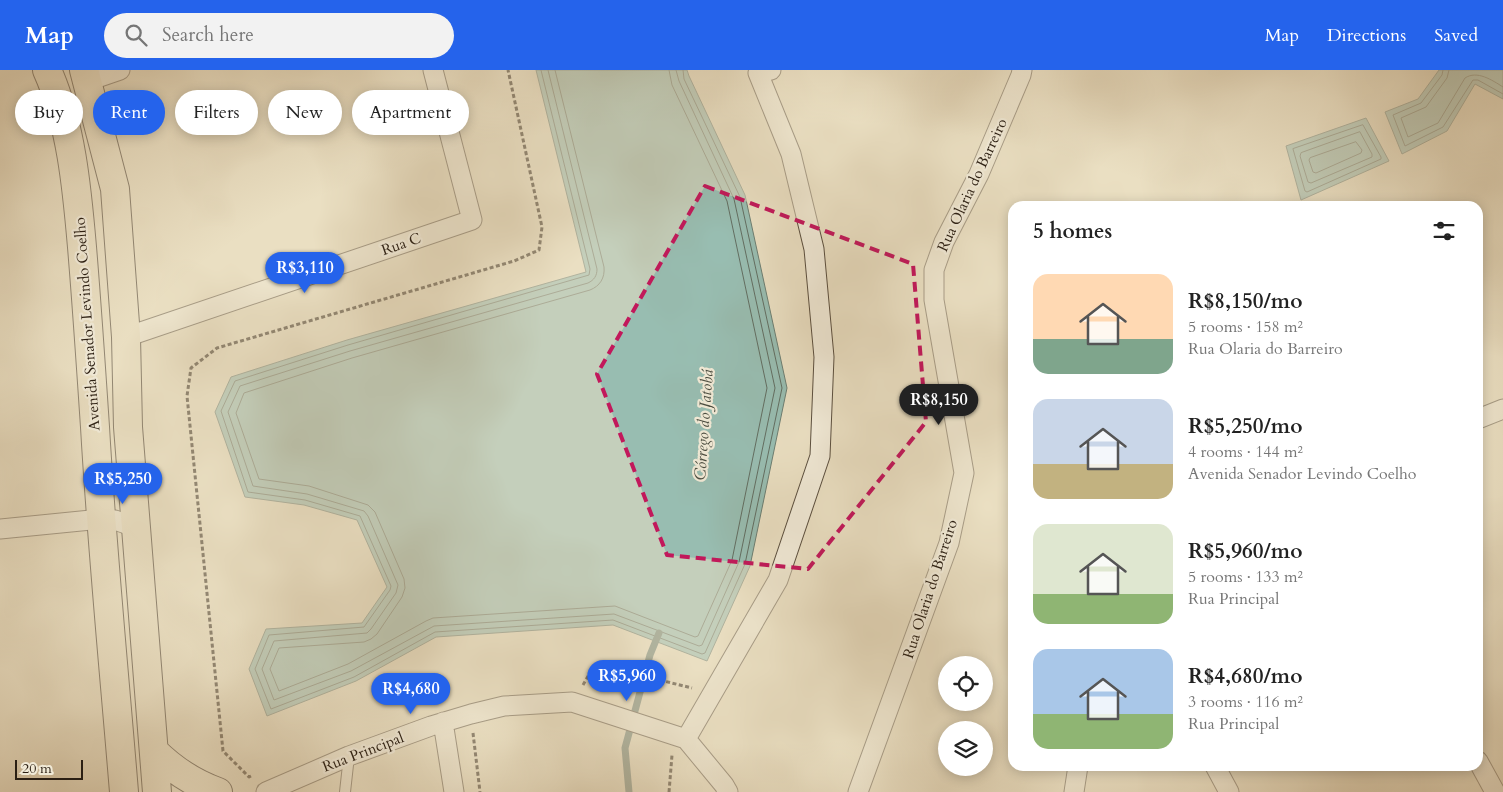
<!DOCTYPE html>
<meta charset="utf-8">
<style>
:root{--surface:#fff;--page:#f2f2f2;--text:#222;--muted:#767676;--accent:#2563eb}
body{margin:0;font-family:Cardo,serif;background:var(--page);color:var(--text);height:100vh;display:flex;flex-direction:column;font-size:19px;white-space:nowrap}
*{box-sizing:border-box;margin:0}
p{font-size:16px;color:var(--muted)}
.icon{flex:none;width:28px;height:28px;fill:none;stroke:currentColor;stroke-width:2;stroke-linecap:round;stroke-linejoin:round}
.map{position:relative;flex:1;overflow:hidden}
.sheet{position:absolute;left:1008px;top:131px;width:475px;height:570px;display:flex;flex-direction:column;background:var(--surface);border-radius:15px;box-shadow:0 2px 12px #0003}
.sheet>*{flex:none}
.banner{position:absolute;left:15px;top:20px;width:475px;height:45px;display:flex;gap:10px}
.buttons{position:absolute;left:938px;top:586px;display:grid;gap:10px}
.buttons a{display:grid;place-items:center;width:55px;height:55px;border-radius:50%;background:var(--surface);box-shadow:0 2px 12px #0003;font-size:25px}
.scale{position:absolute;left:15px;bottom:12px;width:68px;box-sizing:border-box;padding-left:5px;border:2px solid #2b1f13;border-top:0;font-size:14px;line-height:18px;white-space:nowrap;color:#2b1f13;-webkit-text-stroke:4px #f1ead7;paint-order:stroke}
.price{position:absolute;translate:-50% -42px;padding:0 11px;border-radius:18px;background:var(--accent);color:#fff;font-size:16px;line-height:32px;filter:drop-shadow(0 1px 2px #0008)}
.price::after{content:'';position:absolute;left:50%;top:30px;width:15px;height:11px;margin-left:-8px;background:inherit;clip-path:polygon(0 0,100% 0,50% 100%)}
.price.current{background:#222;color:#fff}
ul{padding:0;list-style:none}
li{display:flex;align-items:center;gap:15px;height:125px;padding:0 25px}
li span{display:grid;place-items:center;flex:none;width:140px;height:100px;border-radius:15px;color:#555}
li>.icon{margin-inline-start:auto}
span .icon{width:60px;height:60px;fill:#fffc;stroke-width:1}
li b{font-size:21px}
h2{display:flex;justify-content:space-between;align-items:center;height:60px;padding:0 25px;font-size:21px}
.tag{padding:0 18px;border-radius:22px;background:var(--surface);box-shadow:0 2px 12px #0003;font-size:18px;line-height:45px}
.tag.current{background:var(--accent);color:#fff}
header{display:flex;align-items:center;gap:30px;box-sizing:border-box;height:70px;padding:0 25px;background:var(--accent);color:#fff}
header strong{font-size:24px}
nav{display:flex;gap:28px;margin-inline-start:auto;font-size:18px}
.search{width:350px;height:45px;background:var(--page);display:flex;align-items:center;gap:12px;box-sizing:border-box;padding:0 18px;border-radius:28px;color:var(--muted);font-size:19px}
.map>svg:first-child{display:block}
.water{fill:#98bdb1;stroke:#6c7e72}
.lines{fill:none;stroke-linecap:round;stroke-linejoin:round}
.shore{stroke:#626e62;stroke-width:1}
.stream{stroke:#6c7e72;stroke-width:7}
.service-casing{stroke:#5b4f3f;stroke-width:12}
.minor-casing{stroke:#5b4f3f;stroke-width:21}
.primary-casing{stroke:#2b1f13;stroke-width:30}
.path{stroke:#2b1f13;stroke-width:3;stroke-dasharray:4 2.5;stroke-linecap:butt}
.service{stroke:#f1ead7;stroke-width:10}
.minor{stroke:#f1ead7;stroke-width:19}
.primary{stroke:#eadfc2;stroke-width:28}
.marked{fill:none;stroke:#c2185b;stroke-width:4;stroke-dasharray:10 6;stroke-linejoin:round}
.labels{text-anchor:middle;stroke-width:4.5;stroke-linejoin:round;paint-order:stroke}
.street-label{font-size:15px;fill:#2b1f13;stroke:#f1ead7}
.water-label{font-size:16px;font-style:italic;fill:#4c4e42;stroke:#f1ead7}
</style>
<header>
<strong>Map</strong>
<div class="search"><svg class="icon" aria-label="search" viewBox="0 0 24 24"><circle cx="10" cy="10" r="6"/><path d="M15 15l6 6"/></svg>Search here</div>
<nav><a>Map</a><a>Directions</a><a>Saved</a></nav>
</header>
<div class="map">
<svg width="1503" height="722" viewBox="0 0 1503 722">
<rect width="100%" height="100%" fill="#eadfc2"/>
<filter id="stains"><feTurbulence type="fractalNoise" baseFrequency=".004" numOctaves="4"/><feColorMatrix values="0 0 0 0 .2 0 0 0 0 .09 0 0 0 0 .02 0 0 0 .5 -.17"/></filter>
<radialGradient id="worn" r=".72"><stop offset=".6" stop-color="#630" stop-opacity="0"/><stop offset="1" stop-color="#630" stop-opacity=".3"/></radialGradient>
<path class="water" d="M536,0h151l2,6 56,119 42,193 -37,178 -43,95 -94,-36 -177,12 -80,44 -89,35 -18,-47 17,-40 96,-6 25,-36 -30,-67 -53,-15 -59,-8 -30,-85 16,-35 116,-37 239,-68z
M1439,0h64v29l-28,-15 -28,47 -45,23 -17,-42 33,-13z
M1366,48l23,43 -88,39 -15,-54z"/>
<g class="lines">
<path class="shore" d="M541,0l49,199 -1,6 -241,70 -113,36 -14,30 27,81 57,8 55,16 31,70 -1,4 -26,37 -95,8 -14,34 16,40 83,-32 81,-45 178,-12 89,34 3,-1 40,-89 37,-176 -42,-191 -56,-118 -1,-9
M548,0l49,199c0,7 -3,11 -9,14l-238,68 -110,35 -12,26 25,74 54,8 57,17 4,5 30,69 -2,8 -25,36 -4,4 -93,8 -12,28 12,31 77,-29 83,-45 180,-12 85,32 3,-1 37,-83 36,-174 -41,-189 -55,-118 -3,-11
M555,0l49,197c1,11 -4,19 -14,23l-238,68 -108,35 -8,20 23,66 50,7 59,19 7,7 29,67 1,9 -3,9 -25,37 -6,5 -7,3 -85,6 -9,21 9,22 69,-27 78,-43 7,-3 182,-12 80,31 3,-1 34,-76 35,-172 -40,-187 -55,-116 -3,-15
M1443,0l-1,5 -21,28 -28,12 12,31 38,-19 30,-47h5l25,14
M1449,0l-2,8 -21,29 -25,11 7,19 30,-14 27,-45c12,-8 27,2 38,9
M1363,55l18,32v2l-74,33 -2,-1 -12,-42z
M1360,62l12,22v3l-61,26 -3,-1 -8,-26 1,-3z
M1356,72l6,8 -1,3 -45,20 -3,-1 -4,-12 1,-2z"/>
<path class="stream" d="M629,722l-4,-44 25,-93 9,-22"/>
<defs>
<path id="service" d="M345,722l4,-36"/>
<path id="minor" d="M88,11l32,-11
M126,267l346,-117 -39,-150
M1478,349l25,-10
M0,459l101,-10 14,1 22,8
M443,652l11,70
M686,669l92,-159 42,-124 4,-99 -10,-108 -23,-95 -33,-81 13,-3
M1478,691l17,31
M1215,696l14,26
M266,722l83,-36 82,-30 40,-12 33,-8 68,-4 114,37 38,46 4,7
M858,722l91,-249 15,-70 -30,-173v-30l10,-28 35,-68 42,-99 1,-5
M1074,722l4,-26"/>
<path id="primary" d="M47,0c24,53 30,119 35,177 5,60 9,120 13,180 7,122 19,243 29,365
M84,0l31,119 11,148 2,90 29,365
M154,681c19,19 39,32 64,41"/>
</defs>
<use href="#service" class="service-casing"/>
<use href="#minor" class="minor-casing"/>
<use href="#primary" class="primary-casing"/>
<path class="path" d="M583,615l12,-21 97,24
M473,663l7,59
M251,706l-2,1 -26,-26 -36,-355 4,-28 26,-20 297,-87 25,-11 3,-23 -34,-157
M669,722l3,-37"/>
<use href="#service" class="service"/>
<use href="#minor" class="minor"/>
<use href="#primary" class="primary"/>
</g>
<path d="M0 0H1503V722H0ZM705,116l208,78 13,158 -118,147 -141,-14 -70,-181z" fill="#eadfc2" fill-opacity=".55" fill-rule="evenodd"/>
<path class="marked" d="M705,116l208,78 13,158 -118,147 -141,-14 -70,-181z"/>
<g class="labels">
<g class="street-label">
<text transform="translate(972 115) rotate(-65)" y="5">Rua Olaria do Barreiro</text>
<text transform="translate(401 174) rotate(-19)" y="5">Rua C</text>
<text transform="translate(87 254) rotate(-94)" y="5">Avenida Senador Levindo Coelho</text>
<text transform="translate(930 519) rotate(-72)" y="5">Rua Olaria do Barreiro</text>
<text transform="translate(363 682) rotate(-21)" y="5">Rua Principal</text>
</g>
<g class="water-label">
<text transform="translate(703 355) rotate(-86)" y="6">Córrego do Jatobá</text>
</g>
</g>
<rect width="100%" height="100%" filter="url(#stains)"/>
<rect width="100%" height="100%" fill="url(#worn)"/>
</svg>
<div class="buttons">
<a><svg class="icon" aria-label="locate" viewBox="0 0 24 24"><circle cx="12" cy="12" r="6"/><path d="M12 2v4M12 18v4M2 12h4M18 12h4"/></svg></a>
<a><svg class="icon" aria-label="layers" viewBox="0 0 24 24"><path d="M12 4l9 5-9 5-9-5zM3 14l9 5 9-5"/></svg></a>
</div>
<div class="scale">20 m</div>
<b class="price" style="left:305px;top:224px">R$3,110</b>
<b class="price current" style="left:939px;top:356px">R$8,150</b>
<b class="price" style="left:123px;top:435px">R$5,250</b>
<b class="price" style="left:627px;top:632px">R$5,960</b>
<b class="price" style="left:411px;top:645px">R$4,680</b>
<div class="banner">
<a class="tag">Buy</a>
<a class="tag current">Rent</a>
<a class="tag">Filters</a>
<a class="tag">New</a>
<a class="tag">Apartment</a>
</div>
<section class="sheet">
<h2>5 homes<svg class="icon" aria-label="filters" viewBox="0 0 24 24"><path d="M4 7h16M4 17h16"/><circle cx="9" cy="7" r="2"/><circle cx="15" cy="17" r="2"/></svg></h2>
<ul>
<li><span style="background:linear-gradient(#ffd9b3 65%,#7fa58c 0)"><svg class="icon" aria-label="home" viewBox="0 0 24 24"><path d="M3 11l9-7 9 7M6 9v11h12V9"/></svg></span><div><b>R$8,150/mo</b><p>5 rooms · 158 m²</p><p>Rua Olaria do Barreiro</p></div></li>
<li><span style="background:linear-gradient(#c9d6e8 65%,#c2b280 0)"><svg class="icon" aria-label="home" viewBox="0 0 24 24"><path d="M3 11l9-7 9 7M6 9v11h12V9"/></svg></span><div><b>R$5,250/mo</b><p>4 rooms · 144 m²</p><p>Avenida Senador Levindo Coelho</p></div></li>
<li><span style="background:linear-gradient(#dfe7d0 70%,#8fb573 0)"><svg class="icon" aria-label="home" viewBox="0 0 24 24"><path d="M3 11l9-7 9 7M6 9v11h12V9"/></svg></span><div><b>R$5,960/mo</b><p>5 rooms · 133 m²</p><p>Rua Principal</p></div></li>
<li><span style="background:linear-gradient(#a9c7e8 65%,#8fb573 0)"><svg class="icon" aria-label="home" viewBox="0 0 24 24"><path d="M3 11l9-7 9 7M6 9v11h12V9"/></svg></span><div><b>R$4,680/mo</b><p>3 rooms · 116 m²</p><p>Rua Principal</p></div></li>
</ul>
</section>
</div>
